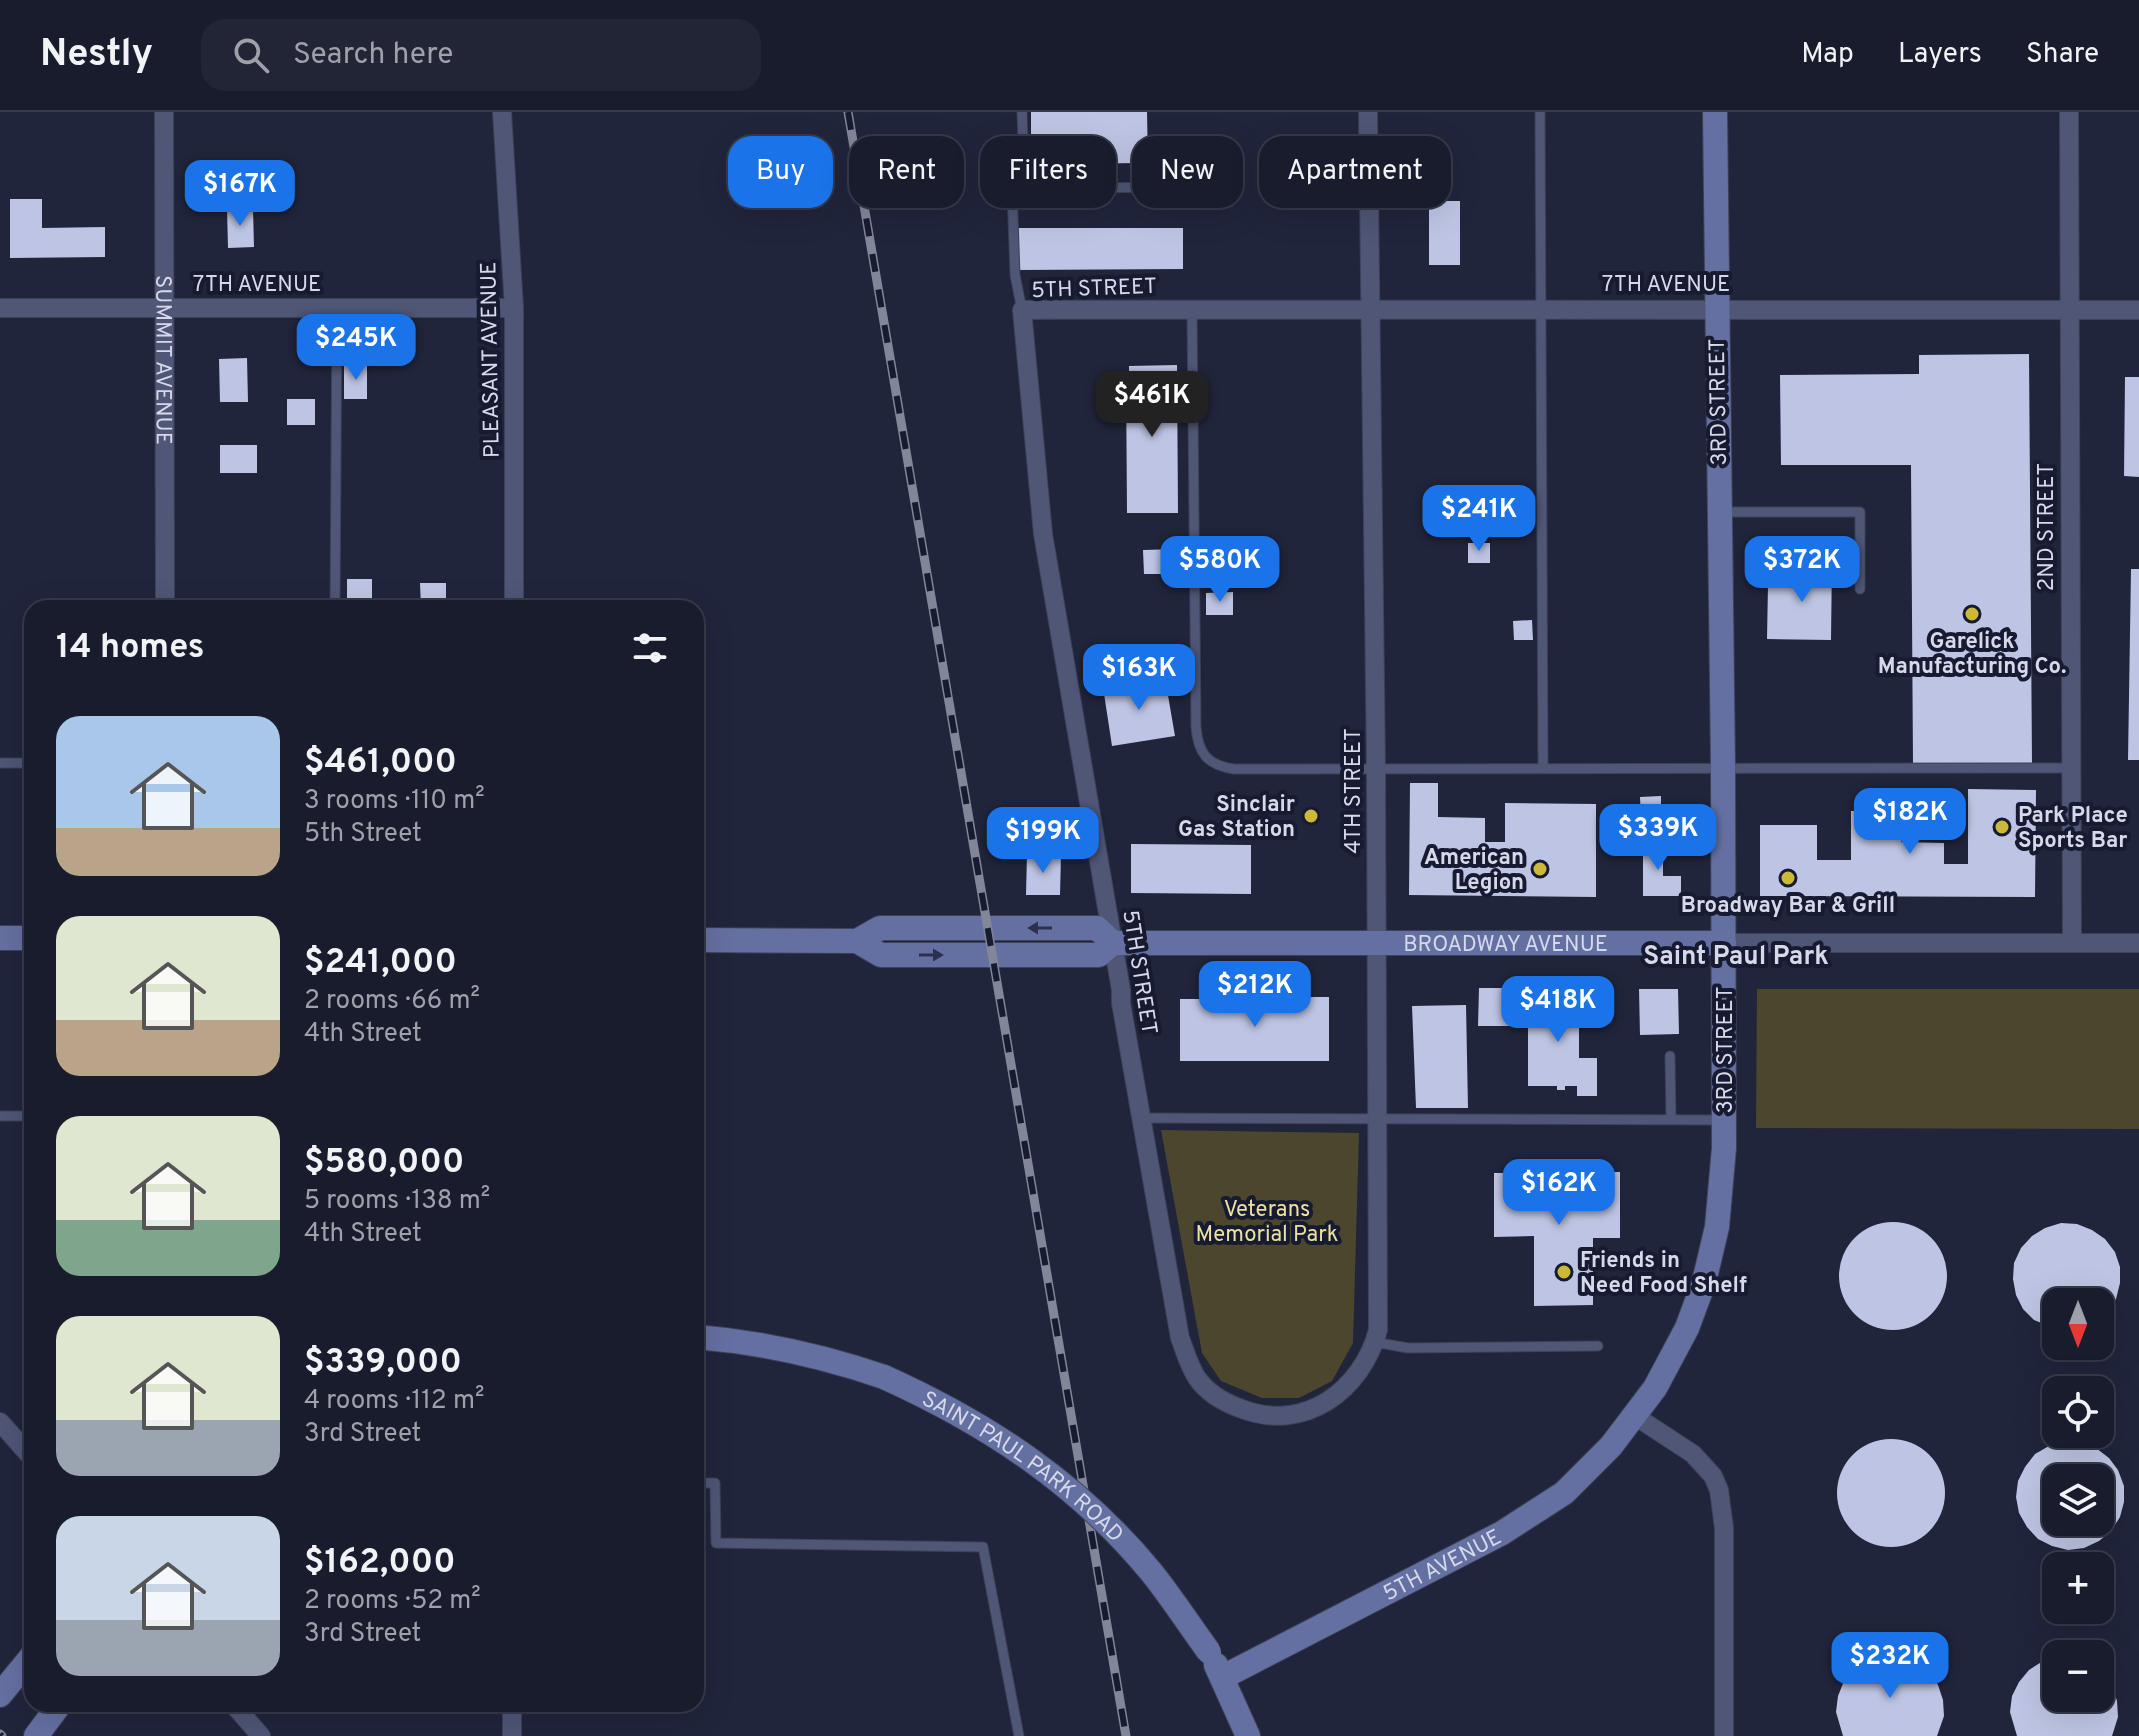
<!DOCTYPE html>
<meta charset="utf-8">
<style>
:root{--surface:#181c2d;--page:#212535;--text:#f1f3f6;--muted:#9fa1aa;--line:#363a49;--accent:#1a73e8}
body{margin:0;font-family:Overpass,sans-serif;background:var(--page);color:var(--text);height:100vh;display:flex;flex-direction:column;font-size:30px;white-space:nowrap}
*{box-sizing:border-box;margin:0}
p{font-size:26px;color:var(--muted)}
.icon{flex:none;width:44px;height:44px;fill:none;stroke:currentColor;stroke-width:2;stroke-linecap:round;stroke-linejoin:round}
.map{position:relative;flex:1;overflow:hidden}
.details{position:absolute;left:24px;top:488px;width:680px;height:1112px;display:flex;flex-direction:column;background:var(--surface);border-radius:24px;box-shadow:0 8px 32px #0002,0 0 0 2px var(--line)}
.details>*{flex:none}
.banner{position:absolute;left:728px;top:24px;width:760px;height:72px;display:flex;gap:16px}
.needle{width:52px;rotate:180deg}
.buttons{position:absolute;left:2042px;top:1176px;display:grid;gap:16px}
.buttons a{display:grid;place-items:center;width:72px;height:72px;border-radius:16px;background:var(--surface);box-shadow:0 8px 32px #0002,0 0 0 2px var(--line);font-size:40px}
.price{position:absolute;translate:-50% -68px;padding:0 18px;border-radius:16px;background:var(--accent);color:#fff;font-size:26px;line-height:52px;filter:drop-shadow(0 2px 4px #0008)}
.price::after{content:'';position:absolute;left:50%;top:48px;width:24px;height:18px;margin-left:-12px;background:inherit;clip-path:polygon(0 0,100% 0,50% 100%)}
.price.current{background:#222;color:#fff}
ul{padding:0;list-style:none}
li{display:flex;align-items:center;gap:24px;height:200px;padding:0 32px}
li span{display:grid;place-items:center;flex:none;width:224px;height:160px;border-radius:24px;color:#555}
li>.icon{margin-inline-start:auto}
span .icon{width:96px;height:96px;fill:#fffc;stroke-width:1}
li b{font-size:34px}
h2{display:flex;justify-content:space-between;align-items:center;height:96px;padding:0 32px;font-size:34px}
.pill{padding:0 28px;border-radius:24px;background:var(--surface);box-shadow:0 8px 32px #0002,0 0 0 2px var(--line);font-size:28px;line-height:72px}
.pill.current{background:var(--accent);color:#fff}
header{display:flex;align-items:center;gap:48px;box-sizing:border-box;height:112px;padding:0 40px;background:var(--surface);border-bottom:2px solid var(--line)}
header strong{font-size:38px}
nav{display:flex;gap:44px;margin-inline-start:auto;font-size:28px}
.search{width:560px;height:72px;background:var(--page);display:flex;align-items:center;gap:20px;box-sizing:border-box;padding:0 28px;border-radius:24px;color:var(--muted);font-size:30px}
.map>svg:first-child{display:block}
.green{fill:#4b462c}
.building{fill:#bec5e4;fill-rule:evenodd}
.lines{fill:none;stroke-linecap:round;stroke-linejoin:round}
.lane-casing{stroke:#3d4258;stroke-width:11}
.street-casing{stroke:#3d4258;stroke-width:20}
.secondary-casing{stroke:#3d4258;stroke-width:26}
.lane{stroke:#4f5676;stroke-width:9}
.street{stroke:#4f5676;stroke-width:18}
.secondary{stroke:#6570a2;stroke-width:24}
.rail-casing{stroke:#828699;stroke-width:9}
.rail{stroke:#171b32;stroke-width:6;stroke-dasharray:18;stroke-linecap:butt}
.secondary-bridge-casing{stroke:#3d4258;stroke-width:26;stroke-linecap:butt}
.secondary-bridge{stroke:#6570a2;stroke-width:24}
.oneway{fill:#2a304e}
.poi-dot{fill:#ccb938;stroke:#171b32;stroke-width:3}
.labels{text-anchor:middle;stroke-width:8;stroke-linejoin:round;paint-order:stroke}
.street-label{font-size:22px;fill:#d5d9e9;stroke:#171b32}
.poi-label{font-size:22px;font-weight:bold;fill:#d5d9e9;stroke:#171b32}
.park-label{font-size:22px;fill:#ece19e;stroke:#171b32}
.quarter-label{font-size:26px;font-weight:bold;fill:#d5d9e9;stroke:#171b32}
</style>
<header>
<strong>Nestly</strong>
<div class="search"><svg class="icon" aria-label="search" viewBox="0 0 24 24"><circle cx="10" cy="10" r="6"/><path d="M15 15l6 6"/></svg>Search here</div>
<nav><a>Map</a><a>Layers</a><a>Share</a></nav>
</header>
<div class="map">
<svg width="2139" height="1624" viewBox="0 0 2139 1624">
<rect width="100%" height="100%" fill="#20253c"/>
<path class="green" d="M1757,877h382v140l-383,-1z
M1161,1018l198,3 -6,210 -21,38 -33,17h-37l-41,-17 -19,-28z"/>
<path class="building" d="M1031,0h116l1,51 -117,1z
M10,87h32v29l63,-1v30l-95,1z
M1429,89h31v64h-31z
M227,97h26l1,38 -26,1z
M1018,116h165v41l-165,1z
M2029,242l3,409 -119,1 -2,-299h-130l-1,-90 139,-1v-19z
M247,246l1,44h-28l-1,-43z
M344,253h23v34h-23z
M1177,253l1,148h-51l-1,-140h3v-7z
M2125,265h14v100l-15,-1z
M287,287h28v26h-28z
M220,333h37v28h-37z
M1468,431h22v20h-22z
M1179,437v25h-35l-1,-24z
M1791,449h41l-1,79 -64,-1 1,-54h23z
M2131,457h8v191h-11z
M347,467h25v23h-25z
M420,471h26v25h-25z
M1233,480v23h-27v-22z
M1532,508l1,20h-19l-1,-19z
M1165,566l10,58 -63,10 -9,-59z
M1410,671h28v34l47,1v24h20v-39l91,1v93l-187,-2z
M1968,677l68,1 -1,107 -275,-1v-71h57v35h34v-49h51l-1,31 43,1v21h24z
M1661,684v23l-20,1 -1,-23z
M1643,727h20v37h18v20h-38z
M1131,732l120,1v49l-120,-1z
M1027,742l34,1 -1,40h-34z
M1479,876h33v38h-34z
M1639,877h39l1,45 -39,1z
M1532,879h34v5h13v62h18v38h-20v-10h-12v4h-8v-4h-29v-91h4z
M1203,885h126v64h-149v-62h22z
M1466,893l2,103h-52l-4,-102z
M1620,1060v66h-27v67l-59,1v-70l-40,1v-64z
M1839 1164a54 54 0 1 1 108 0a54 54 0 1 1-108 0Z
M2061,1111l16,1 15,6 13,9 10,13 5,15v16l-4,16 -16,20v-17h-44v27l-22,-9 -11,-11 -7,-14 -3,-16 1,-16 7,-15 11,-12 13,-8z
M1837 1381a54 54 0 1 1 108 0a54 54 0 1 1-108 0Z
M2065,1330l16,1 15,5 13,10 9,12 6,16v16l-4,15 -9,14 -12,10 -15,7 -16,2 -16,-4 -14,-7 -11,-12 -8,-14 -3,-16 2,-16 7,-14 10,-13 14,-8zM2056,1366h44v44h-44z
M1884,1545h17l15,6 13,9 9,13 5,15 1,16 -7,20h-94l-7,-24 2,-16 6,-15 11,-12 14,-8z
M2056,1546v40h44v-27l12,15 5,15 1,16 -6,19h-95l-7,-24 2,-16 7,-14 10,-12 14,-9z"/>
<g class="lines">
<defs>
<path id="lane" d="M1540,0l3,656
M1012,77l11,-47 -1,-30
M1192,196l4,419c2,26 11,38 38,42l837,-1
M1022,198l-7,-35 -3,-86 153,-2
M1722,400h138v77
M335,496l2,-301
M0,651h32
M1670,944l1,63
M0,1004h32
M1141,1006l581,2
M1374,1230l34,6 190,-2
M696,1371h19l1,60 267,4 36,189"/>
<g id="street">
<path id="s1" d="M164,0l1,496"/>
<path d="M502,0l12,196v300"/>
<path d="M1368,0l8,657 2,561c-16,60 -73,103 -136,79 -17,-6 -34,-15 -45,-31 -8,-12 -12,-27 -17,-40l-59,-335v-13l-78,-456 -21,-224c372,-3 744,-1 1117,0"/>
<path d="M2069,0l3,831"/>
<path d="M0,196h514"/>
<path d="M1724,831h415"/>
<path d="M1635,1304l58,38 20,22 6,14 5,38v208"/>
<path d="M0,1310l32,36"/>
<path d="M233,1592l28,32"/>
<path d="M512,1592v32"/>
</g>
<g id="secondary">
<path d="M0,826h32"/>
<path d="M696,828l161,1 24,14h218l14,-12"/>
<path id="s2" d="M857,829l23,-13h217l16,15h611"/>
<path d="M696,1225c64,5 127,19 188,40"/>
<path d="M1216,1553l32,71"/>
<path id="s3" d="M1223,1565l279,-144 62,-40 47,-47 44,-58 32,-60 17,-46 13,-55 7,-79 -1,-381 -8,-655"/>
<path d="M0,1583l32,-39"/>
<path d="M36,1624l24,-32"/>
</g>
</defs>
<use href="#lane" class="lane-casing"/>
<use href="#street" class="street-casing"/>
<use href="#secondary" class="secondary-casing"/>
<use href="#lane" class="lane"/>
<use href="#street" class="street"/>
<use href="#secondary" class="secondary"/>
<defs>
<path id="rail" d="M848,0l278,1624
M0,1622l2,2"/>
</defs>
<use href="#rail" class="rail-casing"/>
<use href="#rail" class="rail"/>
<defs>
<g id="secondary-bridge">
<path id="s4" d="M884,1265c104,47 195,107 268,196 20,25 38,53 57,79"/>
</g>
</defs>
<use href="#secondary-bridge" class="secondary-bridge-casing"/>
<use href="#secondary-bridge" class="secondary-bridge"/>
</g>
<defs><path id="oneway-solid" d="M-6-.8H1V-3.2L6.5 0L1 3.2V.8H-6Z" transform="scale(2)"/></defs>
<g class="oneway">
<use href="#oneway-solid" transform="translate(1040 816) rotate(180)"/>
<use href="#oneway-solid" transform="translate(931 843)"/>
</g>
<g class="poi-dot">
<circle cx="1972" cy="502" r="8"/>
<circle cx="1311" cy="704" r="8"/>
<circle cx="2002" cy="715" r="8"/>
<circle cx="1540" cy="757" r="8"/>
<circle cx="1788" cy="766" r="8"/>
<circle cx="1564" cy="1160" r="8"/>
</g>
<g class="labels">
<g class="street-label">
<text x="257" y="179">7TH AVENUE</text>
<text x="1666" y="179">7TH AVENUE</text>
<text transform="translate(1094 175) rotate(-2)" y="8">5TH STREET</text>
<text dy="8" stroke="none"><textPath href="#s1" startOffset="248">SUMMIT AVENUE</textPath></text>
<text transform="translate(489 248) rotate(-91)" y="8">PLEASANT AVENUE</text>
<text transform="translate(1717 290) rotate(-91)" y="8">3RD STREET</text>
<text transform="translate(2045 415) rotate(-90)" y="8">2ND STREET</text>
<text transform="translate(1352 679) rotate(-90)" y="8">4TH STREET</text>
<text dy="8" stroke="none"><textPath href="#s2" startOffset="658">BROADWAY AVENUE</textPath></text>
<text transform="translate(1141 860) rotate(81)" y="8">5TH STREET</text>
<text transform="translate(1724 938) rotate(-90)" y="8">3RD STREET</text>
<text dy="8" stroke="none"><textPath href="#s4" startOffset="166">SAINT PAUL PARK ROAD</textPath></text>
<text dy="8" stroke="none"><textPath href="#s3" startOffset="246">5TH AVENUE</textPath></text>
</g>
<g class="poi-label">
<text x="1972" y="536">Garelick<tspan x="1972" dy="25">Manufacturing Co.</tspan></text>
<text x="1295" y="699" text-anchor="end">Sinclair<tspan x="1295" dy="25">Gas Station</tspan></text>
<text x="2018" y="710" text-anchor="start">Park Place<tspan x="2018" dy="25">Sports Bar</tspan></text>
<text x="1524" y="752" text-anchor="end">American<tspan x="1524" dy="25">Legion</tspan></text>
<text x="1788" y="800">Broadway Bar &amp; Grill</text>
<text x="1580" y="1155" text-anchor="start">Friends in<tspan x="1580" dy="25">Need Food Shelf</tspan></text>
</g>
<g class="park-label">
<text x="1267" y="1104">Veterans<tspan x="1267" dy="25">Memorial Park</tspan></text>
</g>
<g class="quarter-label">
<text x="1736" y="852">Saint Paul Park</text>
</g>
</g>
</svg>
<div class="buttons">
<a><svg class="needle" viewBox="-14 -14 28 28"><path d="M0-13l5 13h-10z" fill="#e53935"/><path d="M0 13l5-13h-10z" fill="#9fa1aa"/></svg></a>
<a><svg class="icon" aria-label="locate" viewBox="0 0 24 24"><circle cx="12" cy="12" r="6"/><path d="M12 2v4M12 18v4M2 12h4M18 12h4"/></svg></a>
<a><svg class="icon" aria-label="layers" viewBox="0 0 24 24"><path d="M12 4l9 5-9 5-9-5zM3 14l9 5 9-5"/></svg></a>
<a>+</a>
<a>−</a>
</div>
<b class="price" style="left:240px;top:116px">$167K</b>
<b class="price" style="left:356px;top:270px">$245K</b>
<b class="price current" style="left:1152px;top:327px">$461K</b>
<b class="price" style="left:1479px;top:441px">$241K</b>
<b class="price" style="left:1220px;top:492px">$580K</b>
<b class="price" style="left:1802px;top:492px">$372K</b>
<b class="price" style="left:1139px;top:600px">$163K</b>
<b class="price" style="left:1910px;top:744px">$182K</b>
<b class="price" style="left:1658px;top:760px">$339K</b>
<b class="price" style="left:1043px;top:763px">$199K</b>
<b class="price" style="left:1255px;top:917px">$212K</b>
<b class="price" style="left:1558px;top:932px">$418K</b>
<b class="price" style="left:1559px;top:1115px">$162K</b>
<b class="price" style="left:1890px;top:1588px">$232K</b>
<div class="banner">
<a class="pill current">Buy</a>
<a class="pill">Rent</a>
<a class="pill">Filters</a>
<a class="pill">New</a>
<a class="pill">Apartment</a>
</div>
<section class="details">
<h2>14 homes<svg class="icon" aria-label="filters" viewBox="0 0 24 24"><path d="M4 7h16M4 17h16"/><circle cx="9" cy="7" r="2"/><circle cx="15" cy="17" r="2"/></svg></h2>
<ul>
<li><span style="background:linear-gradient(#a9c7e8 70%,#b9a48a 0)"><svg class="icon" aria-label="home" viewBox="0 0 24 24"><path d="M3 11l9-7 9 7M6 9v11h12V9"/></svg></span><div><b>$461,000</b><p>3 rooms · 110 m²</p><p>5th Street</p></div></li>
<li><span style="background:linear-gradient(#dfe7d0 65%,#b9a48a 0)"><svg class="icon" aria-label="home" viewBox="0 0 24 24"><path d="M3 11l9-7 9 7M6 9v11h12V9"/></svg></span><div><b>$241,000</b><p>2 rooms · 66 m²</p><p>4th Street</p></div></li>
<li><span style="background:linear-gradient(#dfe7d0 65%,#7fa58c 0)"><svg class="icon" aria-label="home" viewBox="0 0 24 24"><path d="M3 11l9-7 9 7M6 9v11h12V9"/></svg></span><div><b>$580,000</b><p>5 rooms · 138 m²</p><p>4th Street</p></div></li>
<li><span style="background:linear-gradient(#dfe7d0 65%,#9aa5b1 0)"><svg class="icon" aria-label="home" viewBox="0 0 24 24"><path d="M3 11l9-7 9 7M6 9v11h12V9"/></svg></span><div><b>$339,000</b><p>4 rooms · 112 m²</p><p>3rd Street</p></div></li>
<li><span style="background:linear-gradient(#c9d6e8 65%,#9aa5b1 0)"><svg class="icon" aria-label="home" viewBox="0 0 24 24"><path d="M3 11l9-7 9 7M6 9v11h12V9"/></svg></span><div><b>$162,000</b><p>2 rooms · 52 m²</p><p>3rd Street</p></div></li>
</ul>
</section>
</div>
